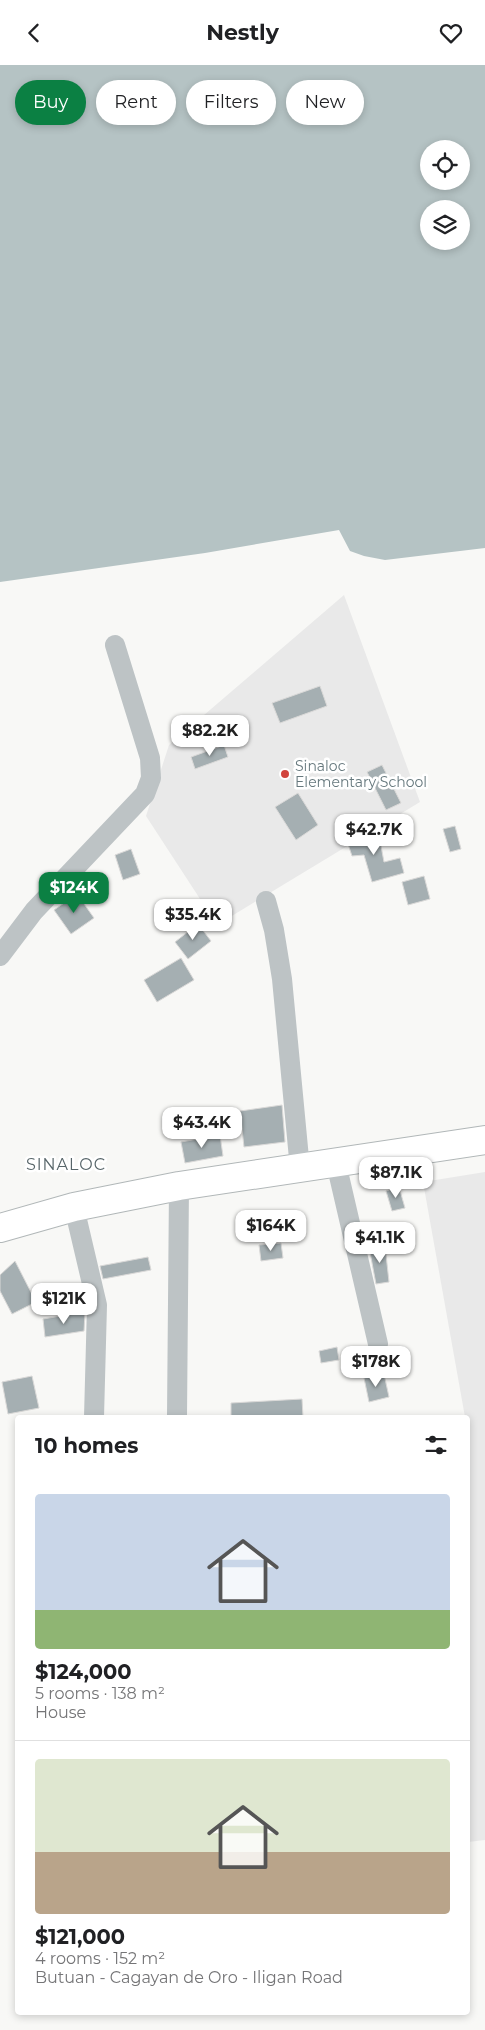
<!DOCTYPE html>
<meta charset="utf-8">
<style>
:root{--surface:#fff;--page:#f2f2f2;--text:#202124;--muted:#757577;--line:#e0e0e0;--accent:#0b8043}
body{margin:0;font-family:Montserrat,sans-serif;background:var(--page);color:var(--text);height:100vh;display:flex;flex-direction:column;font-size:19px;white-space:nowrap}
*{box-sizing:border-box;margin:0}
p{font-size:16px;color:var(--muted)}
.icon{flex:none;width:28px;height:28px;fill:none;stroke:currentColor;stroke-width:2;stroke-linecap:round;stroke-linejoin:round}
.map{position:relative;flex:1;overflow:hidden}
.panel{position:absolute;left:15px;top:1350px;width:455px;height:600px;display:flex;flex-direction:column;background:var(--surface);border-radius:5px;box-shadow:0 2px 8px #0003}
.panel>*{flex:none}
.top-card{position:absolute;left:15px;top:15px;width:455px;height:45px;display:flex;gap:10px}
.tools{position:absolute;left:420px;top:75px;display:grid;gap:10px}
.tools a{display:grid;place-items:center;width:50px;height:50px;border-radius:50%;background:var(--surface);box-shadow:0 2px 8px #0003;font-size:25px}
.price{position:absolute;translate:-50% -42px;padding:0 11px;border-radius:10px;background:#fff;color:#222;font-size:16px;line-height:32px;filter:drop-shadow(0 1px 2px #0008)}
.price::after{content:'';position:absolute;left:50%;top:30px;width:15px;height:11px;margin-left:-8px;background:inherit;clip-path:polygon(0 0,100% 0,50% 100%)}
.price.on{background:var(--accent);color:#fff}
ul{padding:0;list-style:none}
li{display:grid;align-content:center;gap:10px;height:265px;padding:0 20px}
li+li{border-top:1px solid var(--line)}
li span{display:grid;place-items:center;height:155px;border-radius:5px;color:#555}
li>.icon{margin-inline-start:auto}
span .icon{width:90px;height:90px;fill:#fffc;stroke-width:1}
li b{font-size:21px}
h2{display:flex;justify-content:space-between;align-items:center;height:60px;padding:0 20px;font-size:21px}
.chip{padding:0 18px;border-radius:22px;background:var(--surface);box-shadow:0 2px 8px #0003;font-size:18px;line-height:45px}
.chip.on{background:var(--accent);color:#fff}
header{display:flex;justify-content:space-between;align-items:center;height:65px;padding:0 20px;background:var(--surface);font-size:22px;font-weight:700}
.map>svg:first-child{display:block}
.built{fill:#e9e9e9}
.water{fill:#b5c3c4;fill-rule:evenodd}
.building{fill:#a5afb2;stroke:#dad9d8}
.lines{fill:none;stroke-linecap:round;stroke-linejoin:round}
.highway-casing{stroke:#b1b7b8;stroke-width:30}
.minor{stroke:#bdc3c5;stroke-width:20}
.highway{stroke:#fff;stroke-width:28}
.poi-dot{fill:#d1443d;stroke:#fff;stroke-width:2}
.labels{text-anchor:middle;stroke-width:5;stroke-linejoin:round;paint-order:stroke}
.poi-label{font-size:14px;fill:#66787d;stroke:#fff;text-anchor:start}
.quarter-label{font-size:16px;letter-spacing:1px;fill:#576569;stroke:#fff}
</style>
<header><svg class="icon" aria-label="back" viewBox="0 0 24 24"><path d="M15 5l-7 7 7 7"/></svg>Nestly<svg class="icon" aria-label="heart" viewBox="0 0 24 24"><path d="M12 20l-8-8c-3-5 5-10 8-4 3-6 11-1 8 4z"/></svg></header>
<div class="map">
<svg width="485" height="1965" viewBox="0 0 485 1965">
<rect width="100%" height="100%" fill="#f8f8f6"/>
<path class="built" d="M344,530l76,207 -203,123 -71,-109 23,-71z
M485,1107v668l-17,2v-395l2,-1 -2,-29h-3l-42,-235z"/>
<path class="water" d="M0,0h485v483l-100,12 -21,-4 -14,-5 -11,-21 -134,23 -205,29zM429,84h32v32h-32zM429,144h32v32h-32z"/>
<path class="building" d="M320,621l7,20 -47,17 -8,-20z
M224,680l4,12 -33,12 -4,-12z
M382,700l19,38 -15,7 -19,-38z
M298,728l20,32 -22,15 -21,-33z
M455,761l6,23 -11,3 -7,-23z
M378,765l6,32 16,-4 4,15 -32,9 -8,-27 -12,1 -6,-18z
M131,784l9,25 -17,6 -8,-25z
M424,811l6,23 -22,6 -6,-23z
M77,829l17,24 -23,16 -17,-24z
M198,859l13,17 -23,18 -13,-17z
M181,893l13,22 -37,22 -13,-22z
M282,1040l3,37 -41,5 -4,-36z
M220,1070l3,21 -38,7 -4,-21z
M399,1122l6,21 -13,3 -6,-20z
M281,1178l2,15 -22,3 -2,-16z
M385,1180l4,37 -13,2 -7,-37z
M148,1192l3,13 -48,9 -3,-13z
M15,1196l21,41 -24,12 -12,-23v-16z
M85,1247l-1,19 -39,6 -2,-18z
M337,1282l2,13 -18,3 -2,-12z
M384,1309l5,23 -20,5 -5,-24z
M32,1311l7,32 -31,6 -6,-32z
M302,1334l1,18h-72v-14z"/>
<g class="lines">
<defs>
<path id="highway" d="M0,1163l74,-21 105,-21 306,-46"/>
</defs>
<use href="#highway" class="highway-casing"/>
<path class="minor" d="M266,836l8,29 8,49 18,190
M0,891l34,-45 111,-117 6,-16 -1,-20 -35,-113
M336,1098l42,181
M74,1142l23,98 -3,112
M177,1352l2,-231"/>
<use href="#highway" class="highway"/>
</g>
<circle class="poi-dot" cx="285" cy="709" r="5"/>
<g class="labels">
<g class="poi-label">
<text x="295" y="706">Sinaloc<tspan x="295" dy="16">Elementary School</tspan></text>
</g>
<g class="quarter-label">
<text x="66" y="1105">SINALOC</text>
</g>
</g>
</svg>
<div class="tools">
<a><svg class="icon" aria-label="locate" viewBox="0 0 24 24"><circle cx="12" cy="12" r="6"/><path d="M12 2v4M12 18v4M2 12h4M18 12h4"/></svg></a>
<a><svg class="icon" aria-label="layers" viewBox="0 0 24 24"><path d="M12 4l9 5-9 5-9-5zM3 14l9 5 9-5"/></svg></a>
</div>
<b class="price" style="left:210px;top:692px">$82.2K</b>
<b class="price" style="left:374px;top:791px">$42.7K</b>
<b class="price on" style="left:74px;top:849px">$124K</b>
<b class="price" style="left:193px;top:876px">$35.4K</b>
<b class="price" style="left:202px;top:1084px">$43.4K</b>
<b class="price" style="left:396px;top:1134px">$87.1K</b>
<b class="price" style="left:271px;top:1187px">$164K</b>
<b class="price" style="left:380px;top:1199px">$41.1K</b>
<b class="price" style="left:64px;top:1260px">$121K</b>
<b class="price" style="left:376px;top:1323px">$178K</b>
<div class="top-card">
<a class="chip on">Buy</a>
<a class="chip">Rent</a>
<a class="chip">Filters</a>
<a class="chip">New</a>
</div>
<section class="panel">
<h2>10 homes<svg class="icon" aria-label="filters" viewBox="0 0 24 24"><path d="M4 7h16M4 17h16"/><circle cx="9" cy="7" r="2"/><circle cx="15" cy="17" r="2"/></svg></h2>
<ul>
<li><span style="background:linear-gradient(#c9d6e8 75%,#8fb573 0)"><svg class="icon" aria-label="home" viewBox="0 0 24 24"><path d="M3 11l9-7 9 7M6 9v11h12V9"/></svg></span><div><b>$124,000</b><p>5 rooms · 138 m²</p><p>House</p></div></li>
<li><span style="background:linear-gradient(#dfe7d0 60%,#b9a48a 0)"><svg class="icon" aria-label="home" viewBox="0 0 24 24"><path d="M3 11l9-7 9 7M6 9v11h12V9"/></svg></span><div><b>$121,000</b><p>4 rooms · 152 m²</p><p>Butuan - Cagayan de Oro - Iligan Road</p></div></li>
</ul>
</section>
</div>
